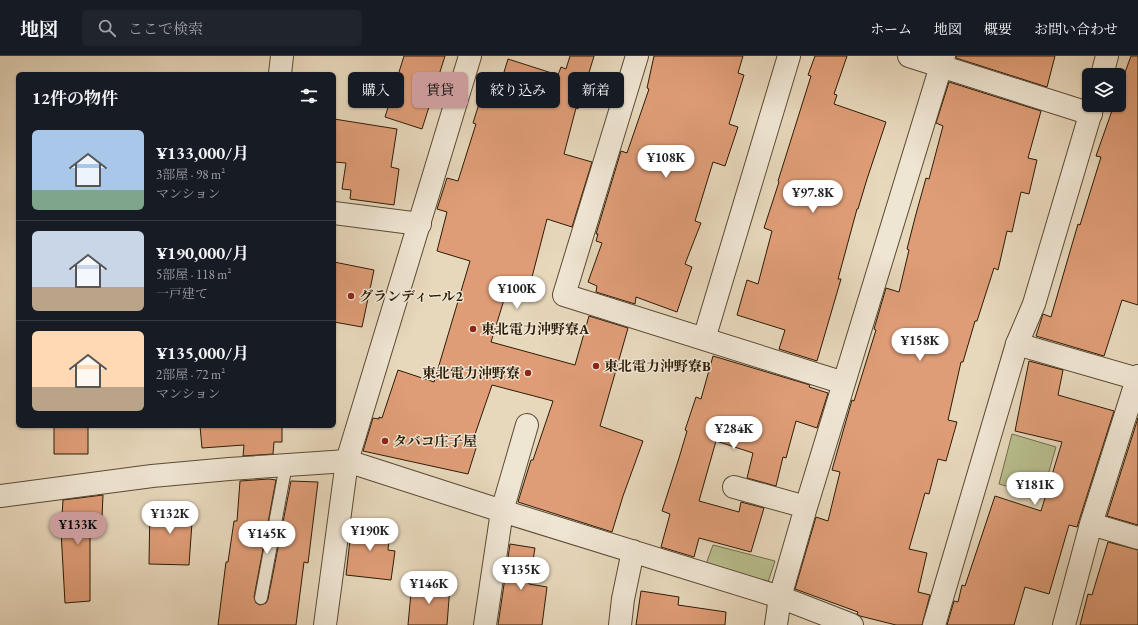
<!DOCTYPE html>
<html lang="ja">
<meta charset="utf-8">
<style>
:root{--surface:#171b24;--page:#20242c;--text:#f1f3f6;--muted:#9ea1a6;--line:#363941;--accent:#c59692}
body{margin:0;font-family:"EB Garamond","Noto Serif JP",serif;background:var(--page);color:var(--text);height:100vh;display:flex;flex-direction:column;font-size:15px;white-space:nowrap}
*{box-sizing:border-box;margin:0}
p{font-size:13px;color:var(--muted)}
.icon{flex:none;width:22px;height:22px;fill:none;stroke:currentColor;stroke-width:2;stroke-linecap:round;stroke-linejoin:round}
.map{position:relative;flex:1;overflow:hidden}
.sheet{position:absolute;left:16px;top:16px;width:320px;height:356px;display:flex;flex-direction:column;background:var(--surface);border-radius:6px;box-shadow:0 1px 3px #0004}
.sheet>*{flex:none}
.hud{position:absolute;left:348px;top:16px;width:380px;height:36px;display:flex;gap:8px}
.tools{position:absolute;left:1082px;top:12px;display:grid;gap:8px}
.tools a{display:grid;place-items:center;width:44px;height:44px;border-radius:6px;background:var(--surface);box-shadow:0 1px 3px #0004;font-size:20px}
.price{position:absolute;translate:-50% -34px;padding:0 9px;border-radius:14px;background:#fff;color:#222;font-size:13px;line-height:26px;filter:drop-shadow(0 1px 2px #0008)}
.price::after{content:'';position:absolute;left:50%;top:24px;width:12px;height:9px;margin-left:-6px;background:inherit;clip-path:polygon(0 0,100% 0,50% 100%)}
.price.active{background:var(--accent);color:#111}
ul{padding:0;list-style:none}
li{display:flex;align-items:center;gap:12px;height:100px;padding:0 16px}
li+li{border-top:1px solid var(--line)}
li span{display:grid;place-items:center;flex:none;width:112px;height:80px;border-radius:6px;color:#555}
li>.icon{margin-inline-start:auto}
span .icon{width:48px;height:48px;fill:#fffc;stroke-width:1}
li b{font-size:17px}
h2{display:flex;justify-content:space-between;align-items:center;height:48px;padding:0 16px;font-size:17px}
.pill{padding:0 14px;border-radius:6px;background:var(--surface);box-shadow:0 1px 3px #0004;font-size:14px;line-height:36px}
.pill.active{background:var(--accent);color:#111}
header{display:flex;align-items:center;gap:24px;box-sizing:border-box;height:56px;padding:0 20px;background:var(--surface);border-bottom:1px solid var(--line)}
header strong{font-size:19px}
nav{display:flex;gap:22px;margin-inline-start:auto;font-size:14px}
.search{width:280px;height:36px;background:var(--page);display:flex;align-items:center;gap:10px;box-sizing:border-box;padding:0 14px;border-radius:6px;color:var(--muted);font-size:15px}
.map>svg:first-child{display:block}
.green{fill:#b8be8e;stroke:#726d4a}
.building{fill:#df9d77;stroke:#2c1c07}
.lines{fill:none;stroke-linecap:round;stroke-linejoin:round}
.service-casing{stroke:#5b4b34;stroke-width:14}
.minor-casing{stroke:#5b4b34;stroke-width:24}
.tertiary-casing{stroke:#5b4b34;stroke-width:24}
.service{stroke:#efe5d3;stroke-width:12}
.minor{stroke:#efe5d3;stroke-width:22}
.tertiary{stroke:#efe5d3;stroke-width:22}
.poi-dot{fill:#8f2418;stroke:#efe5d3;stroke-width:1.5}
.labels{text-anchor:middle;stroke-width:3;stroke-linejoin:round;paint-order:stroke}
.poi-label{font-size:14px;font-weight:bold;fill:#2c1c07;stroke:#efe5d3;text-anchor:start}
</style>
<header>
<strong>地図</strong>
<div class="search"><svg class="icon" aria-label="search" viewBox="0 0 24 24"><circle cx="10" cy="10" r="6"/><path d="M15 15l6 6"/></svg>ここで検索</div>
<nav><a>ホーム</a><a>地図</a><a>概要</a><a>お問い合わせ</a></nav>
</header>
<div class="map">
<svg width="1138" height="569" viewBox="0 0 1138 569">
<rect width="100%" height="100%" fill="#e7d7bb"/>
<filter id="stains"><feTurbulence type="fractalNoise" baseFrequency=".005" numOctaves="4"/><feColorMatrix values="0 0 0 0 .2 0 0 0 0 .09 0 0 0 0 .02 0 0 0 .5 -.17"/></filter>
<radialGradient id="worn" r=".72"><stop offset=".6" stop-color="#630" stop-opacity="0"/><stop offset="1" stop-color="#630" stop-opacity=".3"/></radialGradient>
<path class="green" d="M1012,378l44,13 -14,49 -43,-12z
M713,489l62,16 -8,24 -61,-21z"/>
<path class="building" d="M404,0h41l-23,73 -37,-12z
M570,0h24l-16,53 -2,-1 -12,46 28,8 -20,65 -25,-8 -16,62 -20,-4 -20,65 84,23 14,-49 39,12 -28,98 43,15 -20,55 -11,36 -94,-30 13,-42h2l20,-59 -61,-16 -20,58 5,2 -9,29 -105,-23 10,-33 6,1v-2l3,1 16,-48 36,12 36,-121 -33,-10 10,-39 -10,-3 10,-31 11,3 18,-57 -3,-1 10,-32 14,4 11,-36 50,16 3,-8 5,2z
M654,0h89l-5,17 6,2 -15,49 9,3 -13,39 -12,-4 -18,59 6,2 -16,41 7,3 -15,45 -41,-15 -1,7 -39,-12 1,-6 -9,-4 14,-39 -6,-2 2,-7h-2l25,-83 6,2 22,-64 -2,-1z
M815,0h32l-13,38 3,1 -3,9 52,18 -19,57 -9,30h-1l-19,70h3l-24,82 -38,-12 6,-19 -48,-15 10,-35 11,4 14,-53 -8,-3 15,-46 -1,-1 33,-105 -3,-1z
M956,0h99l-8,31 -91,-29z
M1131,0h7v249l-16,-5 -18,56 -68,-20 7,-22 8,3 27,-93 2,1 21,-68 -5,-1 18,-51h5v-16z
M949,26l92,29 -13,47 9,2 -8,34 -8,-2 -9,40 -5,-1 -9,39 -4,-2 -17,53h-2l-12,41h-2l-13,58 9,2 -11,39 -8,-2 -9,35 -4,-1 -16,56 18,4 -9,39 12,3 -8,30h-26l-36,-9 -3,-2 1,-2 -63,-23 21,-72 12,4 12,-49 -8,-2 20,-70 2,1 22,-71 -2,-1 12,-41 13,4 10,-42 -2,-1 9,-35 10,-36 3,1 14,-53 -7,-3z
M334,63l63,10 -6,38 8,2 -5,36 -44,-6 1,-9 -9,-1 4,-26 -12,-1z
M334,206l40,8 -12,57 -28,-5z
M713,300l97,29 -1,2 19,6 -11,35 -21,-7 -10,37 -3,-1 -7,29 -29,-8 6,-25 -37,-12 -17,60 40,11 2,-10 23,6 -13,44 -52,-14 -5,19 -33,-10 9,-33 -8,-3 17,-53 8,-27 -2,-1 11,-33 5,2z
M1029,305l34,9 -5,25 56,16 -37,116 -8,-2 -20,69 -24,-7 -11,38h-67l7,-24 4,1 4,-17 3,1 30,-90 46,15 21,-69 -47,-11z
M1138,362v107l-31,-9z
M54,370h34v28h-34z
M200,370h82v16h-8l-1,12 -30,2 1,-11 -42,3z
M269,423l7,1 -22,117 2,6 4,2 6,-2 2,-4 23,-118 27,1 -10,81 -4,-1 -8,63h-78l8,-63h2l6,-41h3l3,-40z
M103,439l-1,22h-12v84l-25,2 -4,-72 2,-31z
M150,449l43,3 -4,57 -40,-1z
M352,466l38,4 -2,24 7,1 -4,29 -45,-5z
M1108,486l30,8v75h-58l8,-31 4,1z
M510,488l25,4 -6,36 18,3 -5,38h-44z
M412,526l38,4 -3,39h-39z
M641,535l38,6 -1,8 48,7 -1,13h-89z"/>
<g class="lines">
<defs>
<path id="service" d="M261,542l25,-133"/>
<path id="minor" d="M637,0l-73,239 280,88
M909,0l182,58
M280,18l2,-18
M334,157l86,11
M704,283l85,-283
M1017,288l121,35
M734,431l72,20
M0,440l152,-20 77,-7 118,-8 155,50 278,86 72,28
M1091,468l47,14
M485,569l17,-114 25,-86
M620,569l3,-26 10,-48
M776,569l4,-28 26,-90 138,-451
M1064,569l27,-101 47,-148"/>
<path id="tertiary" d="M1102,19l5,-19
M325,569l22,-164 123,-405
M934,569l83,-281 17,-40 59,-199"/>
</defs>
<use href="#service" class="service-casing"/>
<use href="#minor" class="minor-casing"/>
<use href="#tertiary" class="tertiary-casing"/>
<use href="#service" class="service"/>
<use href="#minor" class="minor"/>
<use href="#tertiary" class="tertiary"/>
</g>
<g class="poi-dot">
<circle cx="351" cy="240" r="4"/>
<circle cx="473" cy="273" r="4"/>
<circle cx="596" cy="310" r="4"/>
<circle cx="528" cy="317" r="4"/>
<circle cx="385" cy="385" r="4"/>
</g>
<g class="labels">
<g class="poi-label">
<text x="359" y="245">グランディール2</text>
<text x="481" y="278">東北電力沖野寮A</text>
<text x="604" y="315">東北電力沖野寮B</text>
<text x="520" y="322" text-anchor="end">東北電力沖野寮</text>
<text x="393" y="390">タバコ庄子屋</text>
</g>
</g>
<rect width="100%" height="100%" filter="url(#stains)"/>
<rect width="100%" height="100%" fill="url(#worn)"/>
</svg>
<div class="tools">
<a><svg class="icon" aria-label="layers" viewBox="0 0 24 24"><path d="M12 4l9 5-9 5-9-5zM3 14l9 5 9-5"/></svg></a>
</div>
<b class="price" style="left:666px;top:123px">¥108K</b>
<b class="price" style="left:813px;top:158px">¥97.8K</b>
<b class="price" style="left:517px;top:254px">¥100K</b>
<b class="price" style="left:920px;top:306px">¥158K</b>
<b class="price" style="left:734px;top:394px">¥284K</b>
<b class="price" style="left:1035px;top:450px">¥181K</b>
<b class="price" style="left:170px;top:479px">¥132K</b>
<b class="price active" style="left:78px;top:490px">¥133K</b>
<b class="price" style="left:370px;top:496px">¥190K</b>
<b class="price" style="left:267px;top:499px">¥145K</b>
<b class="price" style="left:521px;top:535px">¥135K</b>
<b class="price" style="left:429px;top:549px">¥146K</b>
<div class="hud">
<a class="pill">購入</a>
<a class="pill active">賃貸</a>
<a class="pill">絞り込み</a>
<a class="pill">新着</a>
</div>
<section class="sheet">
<h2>12件の物件<svg class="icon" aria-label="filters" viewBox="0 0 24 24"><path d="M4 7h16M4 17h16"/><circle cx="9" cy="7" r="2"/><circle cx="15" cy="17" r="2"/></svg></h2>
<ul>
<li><span style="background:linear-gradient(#a9c7e8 75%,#7fa58c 0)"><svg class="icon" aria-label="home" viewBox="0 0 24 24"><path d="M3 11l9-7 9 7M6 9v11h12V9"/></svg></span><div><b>¥133,000/月</b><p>3部屋 · 98 m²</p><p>マンション</p></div></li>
<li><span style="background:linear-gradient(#c9d6e8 70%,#b9a48a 0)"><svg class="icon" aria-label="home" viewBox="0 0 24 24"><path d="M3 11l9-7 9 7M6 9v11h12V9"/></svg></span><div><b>¥190,000/月</b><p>5部屋 · 118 m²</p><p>一戸建て</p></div></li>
<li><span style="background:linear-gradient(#ffd9b3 70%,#b9a48a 0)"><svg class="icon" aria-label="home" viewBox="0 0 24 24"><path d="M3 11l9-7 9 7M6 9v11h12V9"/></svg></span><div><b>¥135,000/月</b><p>2部屋 · 72 m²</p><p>マンション</p></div></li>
</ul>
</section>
</div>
